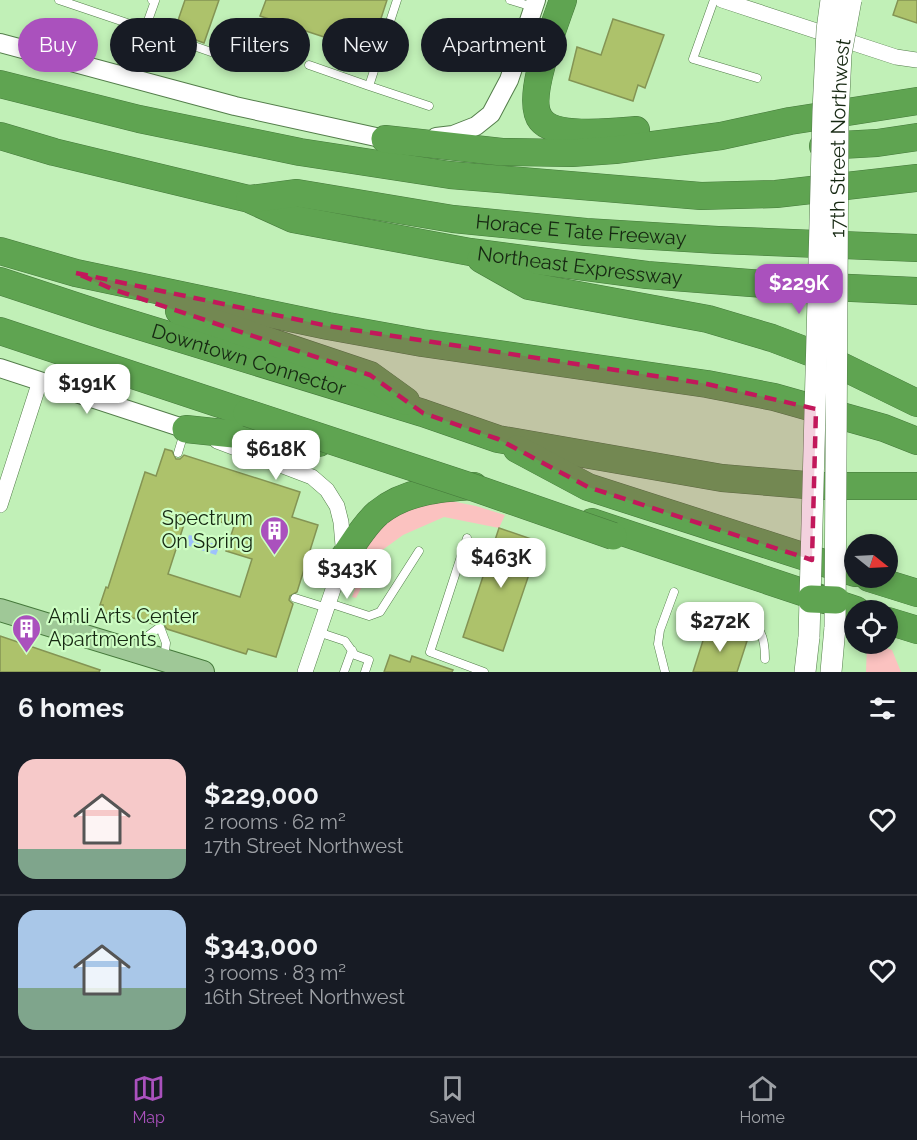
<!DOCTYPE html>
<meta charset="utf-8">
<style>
:root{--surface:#171b24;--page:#20242c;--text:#f1f3f6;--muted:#9ea1a6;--line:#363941;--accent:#aa51bd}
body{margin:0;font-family:Raleway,sans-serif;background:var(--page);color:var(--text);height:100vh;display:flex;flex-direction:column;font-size:22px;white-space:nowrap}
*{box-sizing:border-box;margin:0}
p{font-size:20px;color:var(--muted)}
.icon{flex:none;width:33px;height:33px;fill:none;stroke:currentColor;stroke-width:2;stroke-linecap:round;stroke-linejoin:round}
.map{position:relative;height:672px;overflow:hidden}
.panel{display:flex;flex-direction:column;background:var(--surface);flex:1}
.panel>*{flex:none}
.hud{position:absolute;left:18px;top:18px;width:600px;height:54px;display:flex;gap:12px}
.needle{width:39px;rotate:108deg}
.fabs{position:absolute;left:844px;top:534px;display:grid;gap:12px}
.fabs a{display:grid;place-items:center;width:54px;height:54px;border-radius:50%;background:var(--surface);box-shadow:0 3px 9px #0003;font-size:30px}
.price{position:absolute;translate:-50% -51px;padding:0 14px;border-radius:12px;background:#fff;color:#222;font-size:20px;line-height:39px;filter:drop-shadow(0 2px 3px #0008)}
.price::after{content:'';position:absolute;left:50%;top:36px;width:18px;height:14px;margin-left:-9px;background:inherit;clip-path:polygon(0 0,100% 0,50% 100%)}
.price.selected{background:var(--accent);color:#fff}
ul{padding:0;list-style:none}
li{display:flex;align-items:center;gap:18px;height:150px;padding:0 18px}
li+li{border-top:2px solid var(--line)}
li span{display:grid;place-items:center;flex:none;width:168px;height:120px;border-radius:18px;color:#555}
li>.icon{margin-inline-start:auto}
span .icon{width:72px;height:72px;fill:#fffc;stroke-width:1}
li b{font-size:26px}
h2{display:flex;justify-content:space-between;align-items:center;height:72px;padding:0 18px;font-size:26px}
.chip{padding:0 21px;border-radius:27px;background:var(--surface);box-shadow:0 3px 9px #0003;font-size:21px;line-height:54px}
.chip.selected{background:var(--accent);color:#fff}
.tab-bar{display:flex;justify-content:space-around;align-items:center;height:84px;border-top:2px solid var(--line);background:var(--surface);font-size:16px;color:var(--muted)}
.tab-bar a{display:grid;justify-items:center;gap:3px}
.tab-bar .selected{color:var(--accent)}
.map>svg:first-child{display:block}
.green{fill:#fbc2c0}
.water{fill:#9dc1fc}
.building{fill:#adc26b;stroke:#849454;stroke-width:1.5;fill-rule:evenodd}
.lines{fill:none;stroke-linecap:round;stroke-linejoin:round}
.service-casing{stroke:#537d4a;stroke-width:9}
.minor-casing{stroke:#537d4a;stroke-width:16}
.tertiary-casing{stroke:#537d4a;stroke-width:20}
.secondary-casing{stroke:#537d4a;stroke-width:22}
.primary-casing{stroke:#45793b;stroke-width:24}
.motorway-casing{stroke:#45793b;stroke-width:28}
.service{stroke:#fff;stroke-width:8}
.minor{stroke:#fff;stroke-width:15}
.tertiary{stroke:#fff;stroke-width:18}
.secondary{stroke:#fff;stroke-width:21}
.primary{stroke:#9fc897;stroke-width:22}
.motorway{stroke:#5fa451;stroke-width:27}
.secondary-bridge-casing{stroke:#537d4a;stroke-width:22;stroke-linecap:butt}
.motorway-bridge-casing{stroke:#45793b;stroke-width:28;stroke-linecap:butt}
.secondary-bridge{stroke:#fff;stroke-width:21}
.motorway-bridge{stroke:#5fa451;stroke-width:27}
.marked{fill:#c2185b;fill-opacity:0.2;stroke:#c2185b;stroke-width:4.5;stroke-dasharray:12 8;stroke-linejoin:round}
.labels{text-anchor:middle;stroke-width:4.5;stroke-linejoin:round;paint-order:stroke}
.street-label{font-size:20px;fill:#162812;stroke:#cefec4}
.poi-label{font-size:20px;fill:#162812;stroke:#cefec4;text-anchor:end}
</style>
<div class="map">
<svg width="917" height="672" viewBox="0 0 917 672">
<rect width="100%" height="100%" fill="#c1f0b7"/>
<path class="green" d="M451,501l25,5 29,9 -6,13 -55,-11 -41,18 -22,16 -25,47 -4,-1 10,-28 -6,-2 6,-15 25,-32 36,-18z
M867,644h8l17,6 9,22h-35z"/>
<path class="water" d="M189,535l9,2v3l22,5 -4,10 -30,-10z"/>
<path class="building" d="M185,0h34l-15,43 -30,-11z
M266,0h121l-17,52 -110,-36z
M898,0h19v23l-24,-8z
M613,19l51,16 -19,53 -7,-3 -5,16 -64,-21 8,-33 24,8z
M165,449l7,2 4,8h4l4,-4 116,37 -8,25 26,8 -21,67 -7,4 -1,4 4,4 -17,53 -28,-8 -2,5 -79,-25 -6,-8 -8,3 -30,-9 -1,3 -20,-6 1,-7h-3l6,-18 2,1 37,-116 11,4zM188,512l46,14 -8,25 26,8 -12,38 -72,-23z
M499,528l41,14 -37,109 -40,-14z
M707,628l40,13 -10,31h-44z
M0,636l100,34 -1,2h-99z
M390,655l20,7 2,-6 41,14 -1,2h-68z"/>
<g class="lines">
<defs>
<path id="service" d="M59,0l86,29 10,-28 -3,-1
M397,0l-28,86 60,20
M510,0l23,7
M714,0l-21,59 64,19
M145,29l92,32
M309,65l60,21
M178,453l6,-20
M467,538l-37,114 54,20
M295,598l32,10
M329,603l40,13 11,-4 39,-61
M741,614c20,14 24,21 24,45
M318,632l27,9 10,14 14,5 -4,12
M138,650l7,-12 15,-11 6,16 -2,16
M344,672l8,-22
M665,672l-7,-28 2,-14 14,-38"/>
<path id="minor" d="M722,0l174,57 21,3
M217,441l95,36 15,13 10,16 4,16 3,35 -39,115
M0,505l40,-124"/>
<path id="tertiary" d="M0,43l235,63 150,33h11
M436,137l17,-2 23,-9 15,-12 18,-34 27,-80
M0,368l186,61"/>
<path id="secondary" d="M805,672l4,-35
M831,672l4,-45"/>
<path id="primary" d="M0,610l203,62"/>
<g id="motorway">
<path d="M563,0c-8,24 -39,100 -22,120 14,18 73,12 95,10"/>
<path d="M0,84l139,35 161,33 150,23 251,21 75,-2 141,-16"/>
<path id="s1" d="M0,136l54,16 195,47 44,20 177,33 177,23 117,9 153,7"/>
<path d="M385,139l117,13 70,1 43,-3 106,-14 69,-15 127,-20"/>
<path d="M823,146l54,-3 40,-6"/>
<path id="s2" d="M250,199l47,-6 156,26 133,13 132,8 199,8"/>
<path d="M0,251l76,22 252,53 94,17 285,41 67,13 110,31 33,13"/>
<path d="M481,259l48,27 179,33 64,19 53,20 92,45"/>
<path id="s3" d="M0,281l103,34 320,98 75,26 224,39 96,8h99"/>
<path d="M179,311l191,64 36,26"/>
<path d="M0,331l247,82"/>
<path d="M186,429l133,14"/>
<path d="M517,449l71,38 267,86"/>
<path d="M592,522l264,88"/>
<path d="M344,557c10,-14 20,-32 34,-44 27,-22 62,-25 96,-27"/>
<path d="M869,578l48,15"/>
<path d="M888,621l29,9"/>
</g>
</defs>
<use href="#service" class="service-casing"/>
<use href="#minor" class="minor-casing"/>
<use href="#tertiary" class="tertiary-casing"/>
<use href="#secondary" class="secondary-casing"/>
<use href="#primary" class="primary-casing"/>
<use href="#motorway" class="motorway-casing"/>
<use href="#service" class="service"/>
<use href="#minor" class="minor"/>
<use href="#tertiary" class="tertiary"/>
<use href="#secondary" class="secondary"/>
<use href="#primary" class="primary"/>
<use href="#motorway" class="motorway"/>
<defs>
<g id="secondary-bridge">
<path id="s4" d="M835,627l3,-508 3,-65 10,-54"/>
<path d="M809,637l14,-526 4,-81 4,-30"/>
</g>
<path id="motorway-bridge" d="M247,413l225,74 141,49
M811,599l25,1"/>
</defs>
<use href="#secondary-bridge" class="secondary-bridge-casing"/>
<use href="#motorway-bridge" class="motorway-bridge-casing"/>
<use href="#secondary-bridge" class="secondary-bridge"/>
<use href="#motorway-bridge" class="motorway-bridge"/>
</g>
<path class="marked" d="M76,273l252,53 379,58 109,25 -4,151 -224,-73 -90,-48 -75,-26 -53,-38 -258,-86z"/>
<defs>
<symbol id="building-pin" viewBox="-11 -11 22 30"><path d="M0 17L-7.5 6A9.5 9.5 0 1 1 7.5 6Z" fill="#aa51bd" stroke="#cefec4"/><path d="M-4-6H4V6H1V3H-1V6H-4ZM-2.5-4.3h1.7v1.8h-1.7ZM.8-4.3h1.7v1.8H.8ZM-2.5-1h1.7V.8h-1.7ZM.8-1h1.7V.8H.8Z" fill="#fff"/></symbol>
</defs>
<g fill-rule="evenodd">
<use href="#building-pin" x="258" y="514" width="33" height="45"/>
<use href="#building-pin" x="10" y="612" width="33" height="45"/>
</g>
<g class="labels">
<g class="street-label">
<text dy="7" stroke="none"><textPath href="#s4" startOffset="489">17th Street Northwest</textPath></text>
<text dy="7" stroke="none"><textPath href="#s2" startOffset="334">Horace E Tate Freeway</textPath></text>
<text dy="7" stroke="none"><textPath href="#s1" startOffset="596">Northeast Expressway</textPath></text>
<text dy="7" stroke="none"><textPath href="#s3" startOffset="261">Downtown Connector</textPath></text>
</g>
<g class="poi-label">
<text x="253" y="525">Spectrum<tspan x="253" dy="23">On Spring</tspan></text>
<text x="48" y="623" text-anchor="start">Amli Arts Center<tspan x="48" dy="23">Apartments</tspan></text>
</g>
</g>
</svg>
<div class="fabs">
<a><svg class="needle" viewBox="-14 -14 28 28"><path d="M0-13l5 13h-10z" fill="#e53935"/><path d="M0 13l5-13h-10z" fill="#9ea1a6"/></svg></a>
<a><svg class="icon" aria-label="locate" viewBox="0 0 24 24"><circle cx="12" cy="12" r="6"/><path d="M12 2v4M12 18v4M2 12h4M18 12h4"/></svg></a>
</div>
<b class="price selected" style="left:799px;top:315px">$229K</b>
<b class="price" style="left:87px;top:415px">$191K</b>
<b class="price" style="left:276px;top:481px">$618K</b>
<b class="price" style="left:501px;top:589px">$463K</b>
<b class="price" style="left:347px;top:600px">$343K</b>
<b class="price" style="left:720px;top:653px">$272K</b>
<div class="hud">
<a class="chip selected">Buy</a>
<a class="chip">Rent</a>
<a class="chip">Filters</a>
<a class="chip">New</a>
<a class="chip">Apartment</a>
</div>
</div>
<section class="panel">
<h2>6 homes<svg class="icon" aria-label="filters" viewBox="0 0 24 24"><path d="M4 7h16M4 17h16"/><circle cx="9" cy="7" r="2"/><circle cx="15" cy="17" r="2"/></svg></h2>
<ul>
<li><span style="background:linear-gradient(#f6c9c9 75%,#7fa58c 0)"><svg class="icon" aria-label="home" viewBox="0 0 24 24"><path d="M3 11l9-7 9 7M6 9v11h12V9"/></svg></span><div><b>$229,000</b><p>2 rooms · 62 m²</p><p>17th Street Northwest</p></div><svg class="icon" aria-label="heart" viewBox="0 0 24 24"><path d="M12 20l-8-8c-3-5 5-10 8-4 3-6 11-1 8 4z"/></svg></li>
<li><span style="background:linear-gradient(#a9c7e8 65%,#7fa58c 0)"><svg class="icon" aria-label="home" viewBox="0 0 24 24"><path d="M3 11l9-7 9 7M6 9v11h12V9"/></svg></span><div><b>$343,000</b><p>3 rooms · 83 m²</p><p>16th Street Northwest</p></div><svg class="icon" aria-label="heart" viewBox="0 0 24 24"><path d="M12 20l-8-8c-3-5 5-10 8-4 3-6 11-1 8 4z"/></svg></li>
</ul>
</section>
<nav class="tab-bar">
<a class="selected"><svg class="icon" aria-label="map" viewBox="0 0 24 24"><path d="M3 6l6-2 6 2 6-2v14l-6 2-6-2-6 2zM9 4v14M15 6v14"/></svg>Map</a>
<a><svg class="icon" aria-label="saved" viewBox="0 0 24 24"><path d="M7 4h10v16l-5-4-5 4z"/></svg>Saved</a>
<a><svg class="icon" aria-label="home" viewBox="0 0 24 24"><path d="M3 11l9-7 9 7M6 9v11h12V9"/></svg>Home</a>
</nav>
